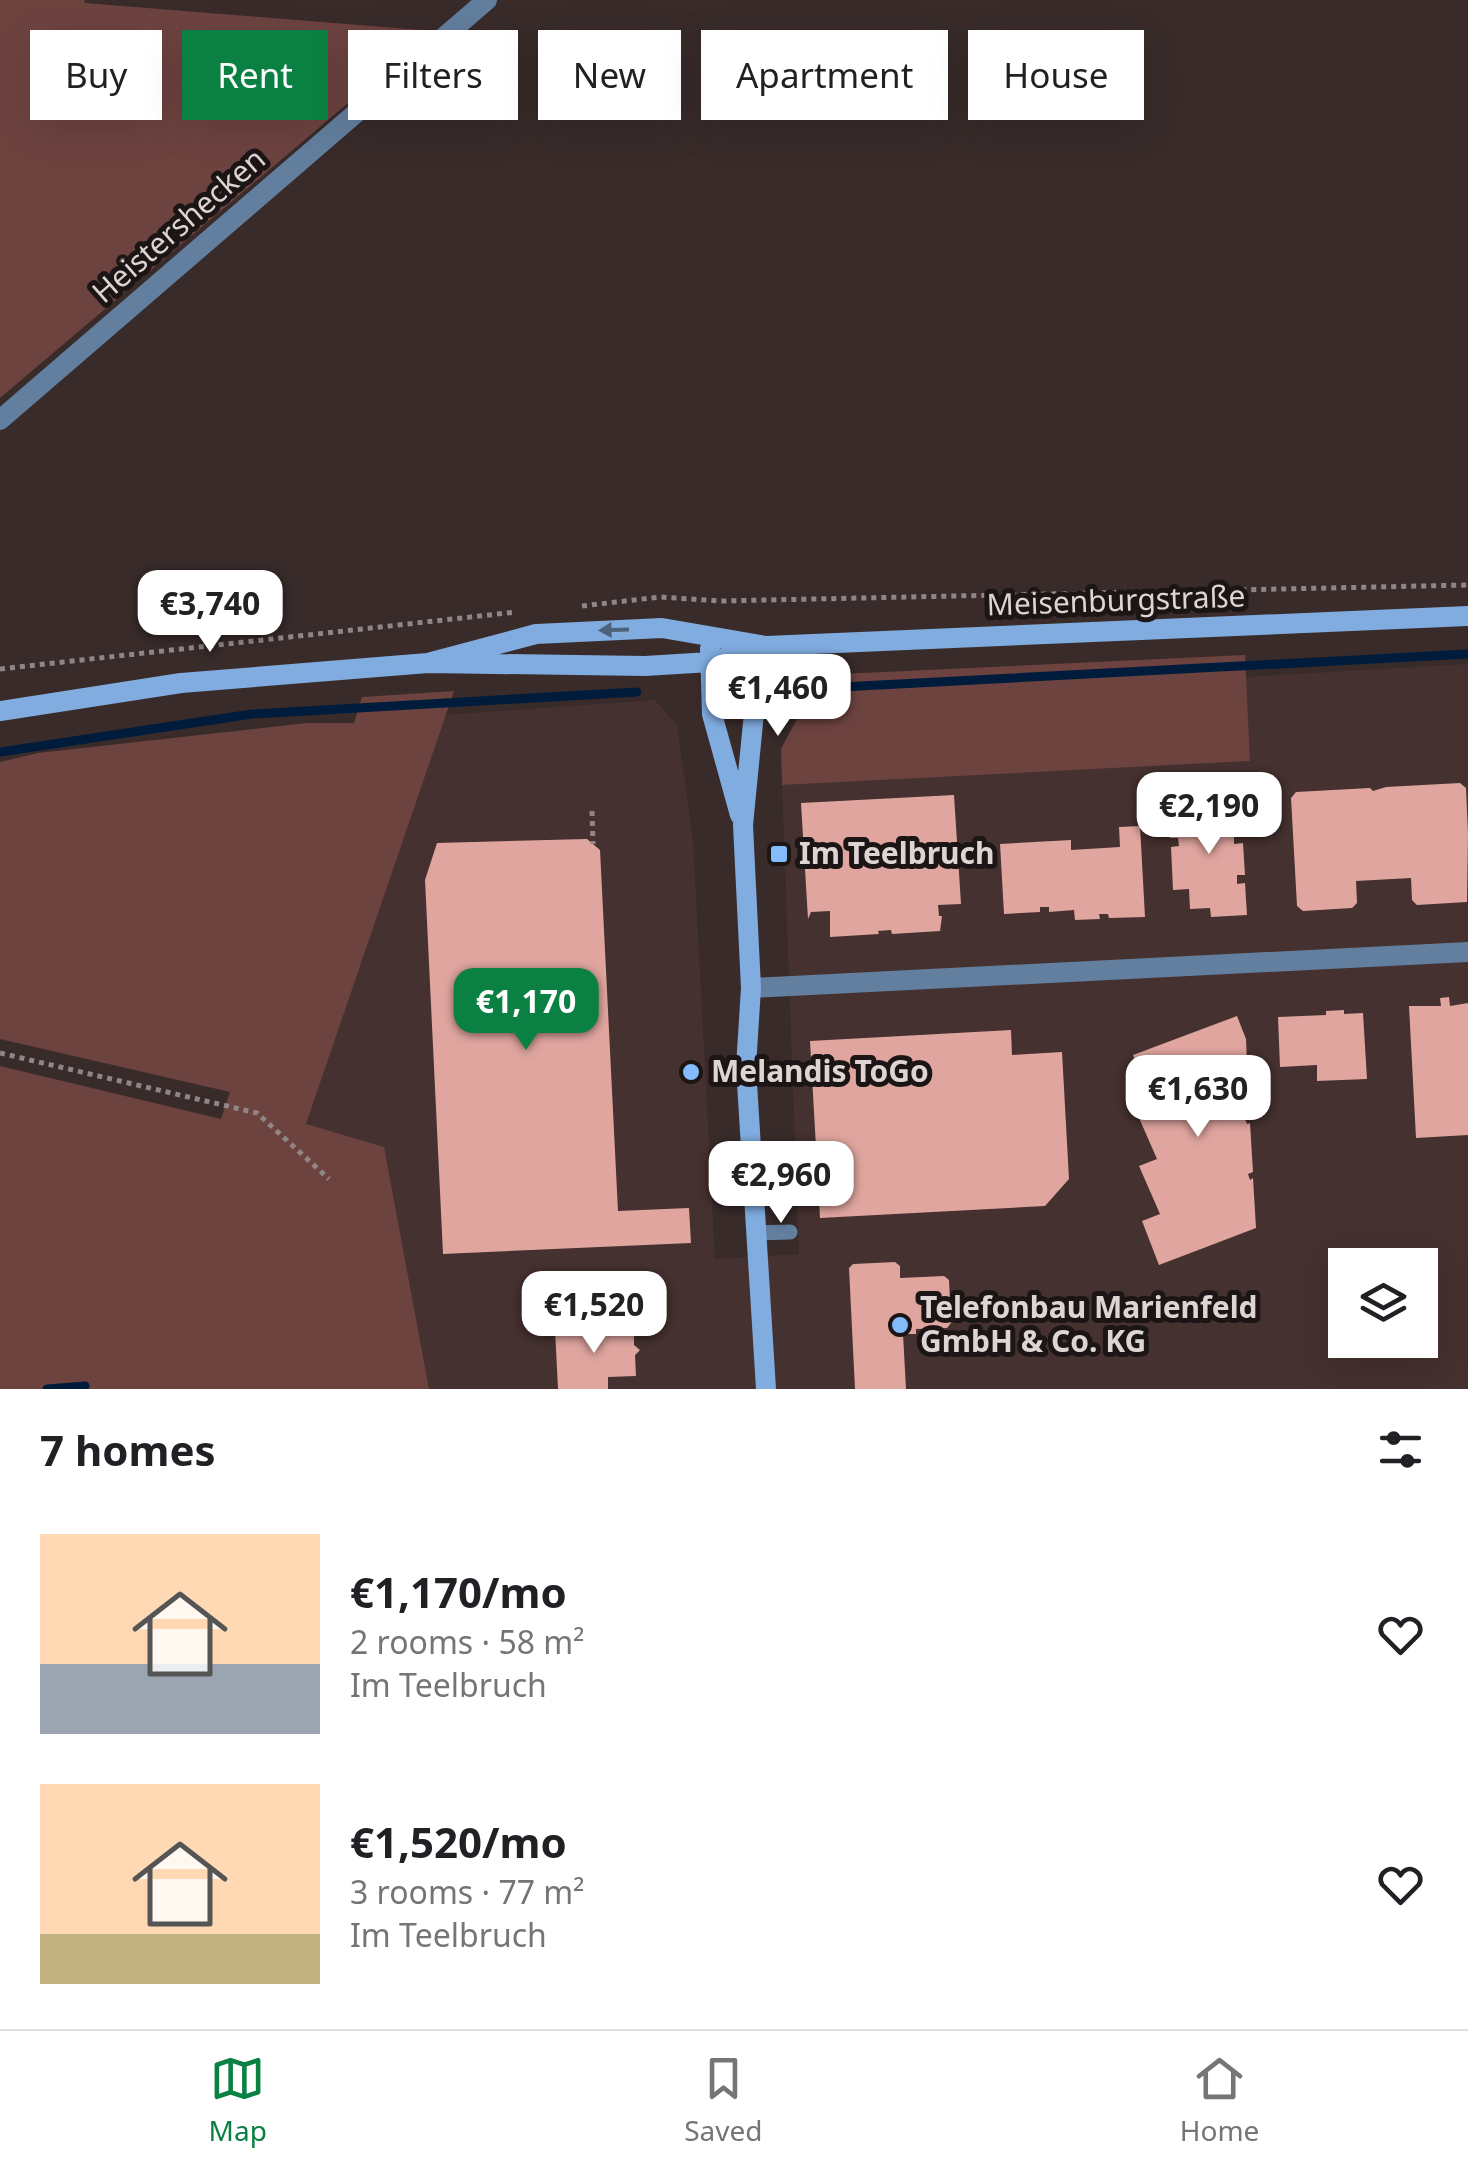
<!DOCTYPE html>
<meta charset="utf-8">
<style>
:root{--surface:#fff;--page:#f6f6f6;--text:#202124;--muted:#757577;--line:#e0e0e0;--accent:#0b8043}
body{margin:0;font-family:"Noto Sans",sans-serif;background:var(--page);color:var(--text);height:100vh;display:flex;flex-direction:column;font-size:38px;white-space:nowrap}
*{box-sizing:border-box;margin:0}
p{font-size:32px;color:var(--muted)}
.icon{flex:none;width:55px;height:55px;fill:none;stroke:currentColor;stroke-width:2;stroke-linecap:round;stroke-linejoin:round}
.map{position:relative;height:1389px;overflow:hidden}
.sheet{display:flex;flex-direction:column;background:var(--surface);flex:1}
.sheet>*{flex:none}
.hud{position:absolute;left:30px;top:30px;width:1410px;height:90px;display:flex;gap:20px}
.fabs{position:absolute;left:1328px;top:1248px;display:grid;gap:20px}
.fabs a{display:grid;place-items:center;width:110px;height:110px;border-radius:0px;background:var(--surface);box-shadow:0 10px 40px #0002;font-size:50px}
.price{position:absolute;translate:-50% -85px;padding:0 22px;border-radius:20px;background:#fff;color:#222;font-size:32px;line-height:65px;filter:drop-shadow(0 2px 5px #0008)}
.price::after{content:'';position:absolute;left:50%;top:60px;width:30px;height:22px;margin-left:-15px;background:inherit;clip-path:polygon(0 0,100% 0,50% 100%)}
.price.on{background:var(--accent);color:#fff}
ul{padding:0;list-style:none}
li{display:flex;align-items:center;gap:30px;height:250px;padding:0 40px}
li span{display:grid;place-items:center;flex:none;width:280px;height:200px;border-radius:0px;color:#555}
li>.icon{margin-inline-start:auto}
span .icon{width:120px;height:120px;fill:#fffc;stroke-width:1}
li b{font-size:42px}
h2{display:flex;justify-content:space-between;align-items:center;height:120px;padding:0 40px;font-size:42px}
.tag{padding:0 35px;border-radius:0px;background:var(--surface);box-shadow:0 10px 40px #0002;font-size:35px;line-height:90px}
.tag.on{background:var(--accent);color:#fff}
.tabs{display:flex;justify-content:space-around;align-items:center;height:140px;border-top:2px solid var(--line);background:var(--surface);font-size:28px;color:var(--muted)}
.tabs a{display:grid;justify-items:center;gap:5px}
.tabs .on{color:var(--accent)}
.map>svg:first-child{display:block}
.built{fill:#45312f;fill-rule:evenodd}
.green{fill:#6d4340}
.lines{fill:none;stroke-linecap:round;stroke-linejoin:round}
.stream{stroke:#001c3c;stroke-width:9}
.building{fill:#e0a59f}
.path{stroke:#918685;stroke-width:5;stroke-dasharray:5 5;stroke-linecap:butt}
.lane{stroke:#637f9f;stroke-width:15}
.street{stroke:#637f9f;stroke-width:20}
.secondary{stroke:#80ace0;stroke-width:20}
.oneway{fill:#4e617a}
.poi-dot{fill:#84bcfb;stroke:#1b1615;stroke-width:4}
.labels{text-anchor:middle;stroke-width:10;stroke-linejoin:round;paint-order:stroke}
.street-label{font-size:30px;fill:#ddd4d3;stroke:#1b1615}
.poi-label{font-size:30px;font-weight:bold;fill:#ddd4d3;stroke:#1b1615;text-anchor:start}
</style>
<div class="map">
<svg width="1468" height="1389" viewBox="0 0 1468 1389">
<rect width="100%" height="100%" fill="#382b2a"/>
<path class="built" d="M1468,664v725h-1039l-22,-111 -101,-154 138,-409 211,-15 22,25 16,115 22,419 84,-5 -17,-469 468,-24 -5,-84zM1345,1265h75v75h-75z"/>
<path class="green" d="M0,0h84l1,3 348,28 -433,367z
M1245,655l5,106 -468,24 -1,-36 39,-74z
M454,691l-148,433 78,23 45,242h-429v-323l221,53 9,-27 -230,-53v-277l38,-9 269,-30h47l8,-26z"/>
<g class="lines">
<path class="stream" d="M822,688l646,-34
M0,752l252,-38 385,-22
M47,1389l38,-3"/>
</g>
<path class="building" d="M1460,783l6,5 2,45 -1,69 -50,3 -5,-5 -1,-22 -55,3 1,22 -5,5 -49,3 -6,-5 -6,-108 5,-6 74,-4 3,3 13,-4z
M954,795l7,109 -23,1 1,11h3l-2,15 -48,3 -1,-4 -13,1 1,3 -49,3v-26l-19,1 -3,7 -7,-116z
M1241,803l2,32h-9v9l9,-1 2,32h-8v9l8,-1 2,32 -36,2 -1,-9 -20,1 -1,-20 -16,1 -2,-43 8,-1 -1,-8h-8l-2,-31z
M1140,826l5,91 -36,1 -1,-4h-9l1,5 -25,1 -1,-10 -25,2v-5h-9v5l-36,2 -4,-70 71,-4v10l49,-3 -1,-20z
M587,839l13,11 18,361 71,-3 2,35 -248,11 -18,-374 12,-37z
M1449,997l1,9 18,-3v132l-52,3 -7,-132h32l-1,-8z
M1344,1010v4l19,-1 4,66 -50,2v-16l-37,2 -2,-50 48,-2v-4z
M1237,1016l9,23 1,23 -5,2 2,5 4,-1 2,49 -5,2 2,5 3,-1 3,49 -5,2 2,6 3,-2 3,50 -97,37 -17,-44 18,-7 -21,-48 18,-7 -21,-48 18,-7 -21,-49z
M1011,1030l1,25 50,-3 7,127 -24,27 -225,12 -10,-177z
M895,1262l5,4v12l44,-2 5,4 2,43 -4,5 -31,1v5h-13l3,55h-51l-6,-121 4,-4z
M634,1325v20l6,5 -5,5 1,21 -28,1v12h-50l-3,-60z"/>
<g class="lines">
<path class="path" d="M582,606l78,-9 61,4 747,-16
M0,669l516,-57
M592,811l1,33
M0,1053l257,60 72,66"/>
<path class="lane" d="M756,1233l34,-1"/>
<path class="street" d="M0,420l487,-420
M751,988l717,-36"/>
<path class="secondary" d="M766,646l-12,67 -11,112 8,163 -5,79 20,322
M710,648l2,66 28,101
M428,663l108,-29 126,-6 104,18 702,-30
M0,711l181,-28 247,-20 217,3 65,-4 49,-14"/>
</g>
<defs><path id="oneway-solid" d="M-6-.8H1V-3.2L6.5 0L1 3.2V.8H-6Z" transform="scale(2.5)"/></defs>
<use class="oneway" href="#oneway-solid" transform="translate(614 630) rotate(178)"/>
<g class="poi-dot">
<rect x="769" y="844" width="20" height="20" rx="5"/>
<circle cx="691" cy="1072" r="10"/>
<circle cx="900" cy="1325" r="10"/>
</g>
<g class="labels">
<g class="street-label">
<text transform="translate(179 226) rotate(-41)" y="10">Heistershecken</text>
<text transform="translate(1116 601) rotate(-2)" y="10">Meisenburgstraße</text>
</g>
<g class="poi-label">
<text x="799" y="864">Im Teelbruch</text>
<text x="711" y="1082">Melandis ToGo</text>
<text x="920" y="1318">Telefonbau Marienfeld<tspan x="920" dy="34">GmbH &amp; Co. KG</tspan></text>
</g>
</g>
</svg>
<div class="fabs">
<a><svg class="icon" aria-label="layers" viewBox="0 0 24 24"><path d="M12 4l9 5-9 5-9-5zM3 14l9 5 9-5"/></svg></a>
</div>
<b class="price" style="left:210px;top:655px">€3,740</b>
<b class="price" style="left:778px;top:739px">€1,460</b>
<b class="price" style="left:1209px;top:857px">€2,190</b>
<b class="price on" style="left:526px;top:1053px">€1,170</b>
<b class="price" style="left:1198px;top:1140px">€1,630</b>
<b class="price" style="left:781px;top:1226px">€2,960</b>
<b class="price" style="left:594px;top:1356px">€1,520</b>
<div class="hud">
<a class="tag">Buy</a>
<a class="tag on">Rent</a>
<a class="tag">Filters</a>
<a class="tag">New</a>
<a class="tag">Apartment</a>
<a class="tag">House</a>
</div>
</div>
<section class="sheet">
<h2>7 homes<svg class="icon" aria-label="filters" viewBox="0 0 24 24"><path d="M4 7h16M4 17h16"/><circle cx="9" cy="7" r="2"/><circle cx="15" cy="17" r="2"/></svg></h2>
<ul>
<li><span style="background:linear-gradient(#ffd9b3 65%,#9aa5b1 0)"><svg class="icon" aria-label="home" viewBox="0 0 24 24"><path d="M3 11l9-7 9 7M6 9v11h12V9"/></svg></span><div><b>€1,170/mo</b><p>2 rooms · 58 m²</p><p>Im Teelbruch</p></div><svg class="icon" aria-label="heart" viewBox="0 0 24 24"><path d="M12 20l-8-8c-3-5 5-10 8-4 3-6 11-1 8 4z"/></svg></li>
<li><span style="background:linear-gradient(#ffd9b3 75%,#c2b280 0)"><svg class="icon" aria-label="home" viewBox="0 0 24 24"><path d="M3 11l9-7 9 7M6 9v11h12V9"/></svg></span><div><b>€1,520/mo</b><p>3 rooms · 77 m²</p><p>Im Teelbruch</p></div><svg class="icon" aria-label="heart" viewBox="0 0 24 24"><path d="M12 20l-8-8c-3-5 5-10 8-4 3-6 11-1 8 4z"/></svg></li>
</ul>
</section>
<nav class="tabs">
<a class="on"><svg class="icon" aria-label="map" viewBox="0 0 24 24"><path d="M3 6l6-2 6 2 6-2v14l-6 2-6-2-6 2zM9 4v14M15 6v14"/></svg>Map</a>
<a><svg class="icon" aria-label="saved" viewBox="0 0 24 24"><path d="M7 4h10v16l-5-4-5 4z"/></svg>Saved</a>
<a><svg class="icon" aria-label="home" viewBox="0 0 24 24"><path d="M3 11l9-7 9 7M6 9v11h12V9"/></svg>Home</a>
</nav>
